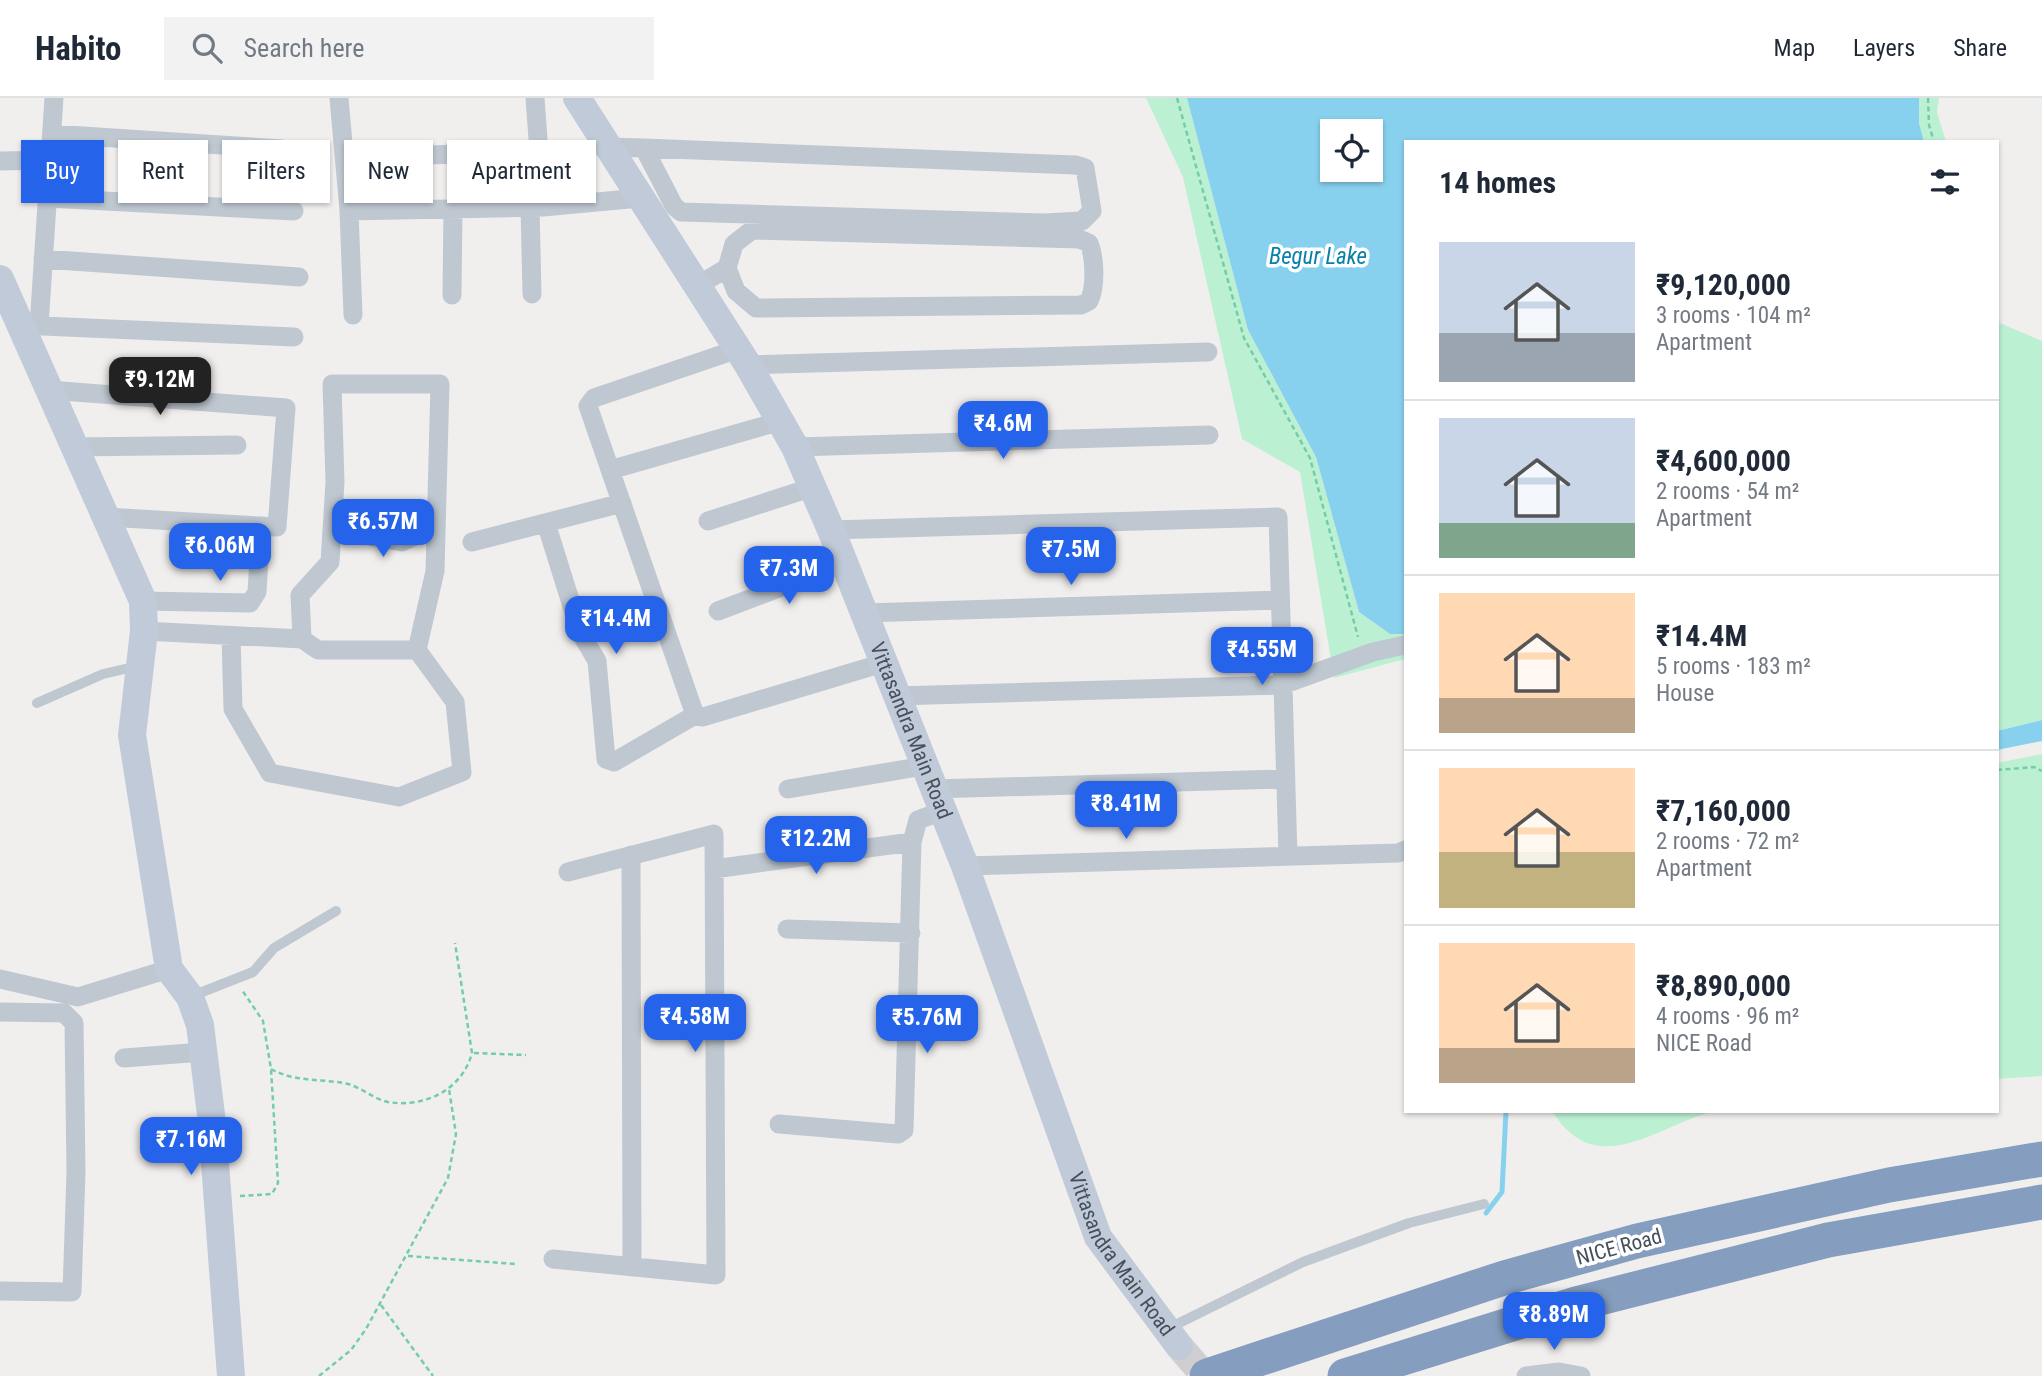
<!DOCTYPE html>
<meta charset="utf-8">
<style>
:root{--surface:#fff;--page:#f2f2f3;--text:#1f2937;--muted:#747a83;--line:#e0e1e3;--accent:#2563eb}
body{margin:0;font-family:"Roboto Condensed",sans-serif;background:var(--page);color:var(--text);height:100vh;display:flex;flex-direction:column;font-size:26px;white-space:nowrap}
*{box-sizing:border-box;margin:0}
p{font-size:23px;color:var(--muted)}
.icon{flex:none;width:38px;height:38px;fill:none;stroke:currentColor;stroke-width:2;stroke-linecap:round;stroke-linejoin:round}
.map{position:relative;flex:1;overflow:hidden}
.panel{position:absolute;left:1404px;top:42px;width:595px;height:973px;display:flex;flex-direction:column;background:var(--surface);border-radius:0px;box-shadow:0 2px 5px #0004}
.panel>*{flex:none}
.banner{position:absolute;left:21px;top:42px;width:665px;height:63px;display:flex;gap:14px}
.buttons{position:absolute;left:1320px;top:21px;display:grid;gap:14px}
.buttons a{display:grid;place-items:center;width:63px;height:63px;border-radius:0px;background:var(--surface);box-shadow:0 2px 5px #0004;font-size:35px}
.price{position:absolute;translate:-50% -60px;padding:0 16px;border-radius:14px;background:var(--accent);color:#fff;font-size:23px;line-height:46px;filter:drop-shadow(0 2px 4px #0008)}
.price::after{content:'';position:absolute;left:50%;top:42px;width:21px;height:16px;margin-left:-10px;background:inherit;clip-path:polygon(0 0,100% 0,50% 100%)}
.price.current{background:#222;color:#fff}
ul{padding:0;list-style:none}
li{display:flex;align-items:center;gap:21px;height:175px;padding:0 35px}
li+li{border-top:2px solid var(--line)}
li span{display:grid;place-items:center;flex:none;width:196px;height:140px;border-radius:0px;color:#555}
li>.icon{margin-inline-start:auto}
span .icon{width:84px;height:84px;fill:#fffc;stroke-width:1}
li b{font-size:30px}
h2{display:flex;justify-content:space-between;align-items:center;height:84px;padding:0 35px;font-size:30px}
.pill{padding:0 24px;border-radius:0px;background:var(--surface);box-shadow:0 2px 5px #0004;font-size:24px;line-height:63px}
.pill.current{background:var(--accent);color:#fff}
header{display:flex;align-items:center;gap:42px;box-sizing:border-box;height:98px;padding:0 35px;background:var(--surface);border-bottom:2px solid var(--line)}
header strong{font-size:33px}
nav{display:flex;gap:38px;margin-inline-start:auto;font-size:24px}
.search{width:490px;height:63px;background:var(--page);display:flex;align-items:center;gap:18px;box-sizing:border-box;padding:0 24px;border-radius:0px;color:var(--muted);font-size:26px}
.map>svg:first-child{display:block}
.green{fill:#bcf0d3}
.water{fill:#88d1ee;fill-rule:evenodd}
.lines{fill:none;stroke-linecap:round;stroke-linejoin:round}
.stream{stroke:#88d1ee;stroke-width:5}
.secondary-tunnel{stroke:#cfcfd1;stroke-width:28;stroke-dasharray:28 14;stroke-linecap:butt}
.path{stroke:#73cea8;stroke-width:2.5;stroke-dasharray:5 3.5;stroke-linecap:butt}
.lane{stroke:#bfc8d1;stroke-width:10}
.street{stroke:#bfc8d1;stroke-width:19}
.secondary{stroke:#c1cad8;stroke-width:28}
.highway{stroke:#859dbe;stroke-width:35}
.labels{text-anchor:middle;stroke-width:7;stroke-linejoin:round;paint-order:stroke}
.street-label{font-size:21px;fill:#46505c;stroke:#fff}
.water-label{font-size:23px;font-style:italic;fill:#097fac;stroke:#fff}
</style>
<header>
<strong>Habito</strong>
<div class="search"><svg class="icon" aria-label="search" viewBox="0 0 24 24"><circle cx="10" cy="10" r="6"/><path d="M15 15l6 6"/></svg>Search here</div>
<nav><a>Map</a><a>Layers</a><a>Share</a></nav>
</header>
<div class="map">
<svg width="2042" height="1278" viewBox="0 0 2042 1278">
<rect width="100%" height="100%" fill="#f1efee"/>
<path class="green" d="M1146,0h41l61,232 68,127 43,155 31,22h15v25l-71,19 -34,-206 -58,-33 -59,-262z
M1919,0h20l-2,14 9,30h-22l-5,-19z
M1997,215l3,10 42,18v379l-45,11z
M2042,656v322l-45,3v-316z
M1552,1013h163c-58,14 -118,72 -163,0z"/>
<path class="water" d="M1187,0h732v25l5,19h-519v492h-15l-31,-22 -43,-155 -68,-127zM1332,33h38v39h-38z
M2042,622v21l-45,9v-19z"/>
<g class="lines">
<path class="stream" d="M1486,1115l16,-21 4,-81"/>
<path class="secondary-tunnel" d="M1179,1248l26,30"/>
<path class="path" d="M1177,0l67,240 66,120 48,179
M1928,0l1,27 5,17
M1997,672l37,-3 8,4
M474,955l52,2
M271,971c26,14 50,9 77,15 14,4 26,15 40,18 37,6 74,-12 84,-49l-17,-110
M240,1098l32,-2 6,-11 -7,-114 -8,-48 -21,-31
M408,1158l108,8
M381,1207l52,71
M319,1278l32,-26 15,-21 82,-151 8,-44 -7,-45"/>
<path class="lane" d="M37,605l66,-29 35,-8
M192,898l61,-24 21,-24 62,-37
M1167,1231l136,-67 106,-39 75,-19"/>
<path class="street" d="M339,0l10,113 194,-4 97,-9
M535,0l8,109
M52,36l230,15
M607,49l37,1 432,17 9,3 7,43 -10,10 -38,2 -363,-11 -7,-6 -30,-58
M403,58l137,-5
M0,63l50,-1
M48,100l246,13
M530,109l2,87
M349,113l4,104
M43,161l256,18
M697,188l30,-18 9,23 20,17 325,-3 8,-4c7,-14 6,-43 0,-58l-10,-4 -327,-9 -18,14 -7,24
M452,197l1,-87
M19,227l275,12
M39,228l15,-228
M738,251l-144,49 -6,8 107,309 8,2 180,-54
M748,267l460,-13
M48,292l238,18 -9,119 -171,-10
M74,349l163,-2
M795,349l414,-12
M610,372l171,-49
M333,418l36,20 33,6 34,-16
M708,423l105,-34
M546,425l34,109 17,29 9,98 8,3 81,-47
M831,432l447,-13 10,339
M472,444l150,-39
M143,503l107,2 7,-11 4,-66
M718,513l127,-48
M864,515l416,-13
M144,533l158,8 -2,-44 30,-33 5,-80 -3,-98h108l-5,187 -18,79 38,52 7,70 -63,25 -129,-24 -37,-64 -2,-73
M302,541l16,11h99
M896,598l386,-11 91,-33 32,-7
M788,691l136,-23
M933,691l352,-10
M631,757l1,412
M965,768l433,-13 7,-3
M714,771l198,-27
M787,831l124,4
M0,881l78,18 91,-28
M0,914l64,1 10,10 2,149 -4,120 -72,-1
M124,960l79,-6
M779,1026l119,10 6,-4 8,-288 6,-22 24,-9
M553,1161l163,16 -2,-441 -146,38
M1526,1278l33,-4 22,4"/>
<g class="secondary">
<path id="s1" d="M577,0l171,267 47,82 36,83 134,336 133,371 81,109"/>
<path d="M0,181l143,322 1,30 -12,104 37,234 21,28 10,28 12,98 19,253"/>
</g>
<path class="highway" d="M1207,1278l297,-98 133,-37 252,-56 153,-26
M1345,1278l231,-72 252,-64 214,-38"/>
</g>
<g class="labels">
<g class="street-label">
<text dy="7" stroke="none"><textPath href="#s1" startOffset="718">Vittasandra Main Road</textPath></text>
<text transform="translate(1619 1149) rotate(-15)" y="7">NICE Road</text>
<text dy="7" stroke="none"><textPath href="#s1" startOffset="1284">Vittasandra Main Road</textPath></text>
</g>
<g class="water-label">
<text x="1318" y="166">Begur Lake</text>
</g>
</g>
</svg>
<div class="buttons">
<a><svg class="icon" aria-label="locate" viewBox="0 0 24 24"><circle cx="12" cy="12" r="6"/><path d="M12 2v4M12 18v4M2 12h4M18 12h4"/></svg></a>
</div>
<b class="price current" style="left:160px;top:319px">₹9.12M</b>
<b class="price" style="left:1003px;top:363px">₹4.6M</b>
<b class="price" style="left:383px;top:461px">₹6.57M</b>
<b class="price" style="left:220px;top:485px">₹6.06M</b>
<b class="price" style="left:1071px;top:489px">₹7.5M</b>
<b class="price" style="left:789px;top:508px">₹7.3M</b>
<b class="price" style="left:616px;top:558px">₹14.4M</b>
<b class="price" style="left:1262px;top:589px">₹4.55M</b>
<b class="price" style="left:1126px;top:743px">₹8.41M</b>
<b class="price" style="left:816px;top:778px">₹12.2M</b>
<b class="price" style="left:695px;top:956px">₹4.58M</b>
<b class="price" style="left:927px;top:957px">₹5.76M</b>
<b class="price" style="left:191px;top:1079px">₹7.16M</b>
<b class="price" style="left:1554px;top:1254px">₹8.89M</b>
<div class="banner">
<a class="pill current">Buy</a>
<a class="pill">Rent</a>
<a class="pill">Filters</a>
<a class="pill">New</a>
<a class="pill">Apartment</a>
</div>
<section class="panel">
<h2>14 homes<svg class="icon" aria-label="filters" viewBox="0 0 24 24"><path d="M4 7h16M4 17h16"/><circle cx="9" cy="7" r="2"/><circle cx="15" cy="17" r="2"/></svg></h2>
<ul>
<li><span style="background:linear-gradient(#c9d6e8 65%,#9aa5b1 0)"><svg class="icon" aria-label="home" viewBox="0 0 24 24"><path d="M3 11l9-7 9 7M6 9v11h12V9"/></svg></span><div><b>₹9,120,000</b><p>3 rooms · 104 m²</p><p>Apartment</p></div></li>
<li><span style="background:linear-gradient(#c9d6e8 75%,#7fa58c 0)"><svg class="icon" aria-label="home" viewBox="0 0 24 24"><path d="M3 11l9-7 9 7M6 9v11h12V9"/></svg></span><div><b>₹4,600,000</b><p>2 rooms · 54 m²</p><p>Apartment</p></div></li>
<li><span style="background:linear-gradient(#ffd9b3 75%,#b9a48a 0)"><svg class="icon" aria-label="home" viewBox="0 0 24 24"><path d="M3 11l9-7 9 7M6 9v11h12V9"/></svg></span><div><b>₹14.4M</b><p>5 rooms · 183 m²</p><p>House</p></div></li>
<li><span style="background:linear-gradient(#ffd9b3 60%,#c2b280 0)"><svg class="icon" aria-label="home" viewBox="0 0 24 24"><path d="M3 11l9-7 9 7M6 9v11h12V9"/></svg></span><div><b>₹7,160,000</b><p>2 rooms · 72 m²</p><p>Apartment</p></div></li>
<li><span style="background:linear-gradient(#ffd9b3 75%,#b9a48a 0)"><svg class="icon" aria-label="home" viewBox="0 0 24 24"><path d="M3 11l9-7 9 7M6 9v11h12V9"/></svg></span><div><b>₹8,890,000</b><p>4 rooms · 96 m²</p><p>NICE Road</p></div></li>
</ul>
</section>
</div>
